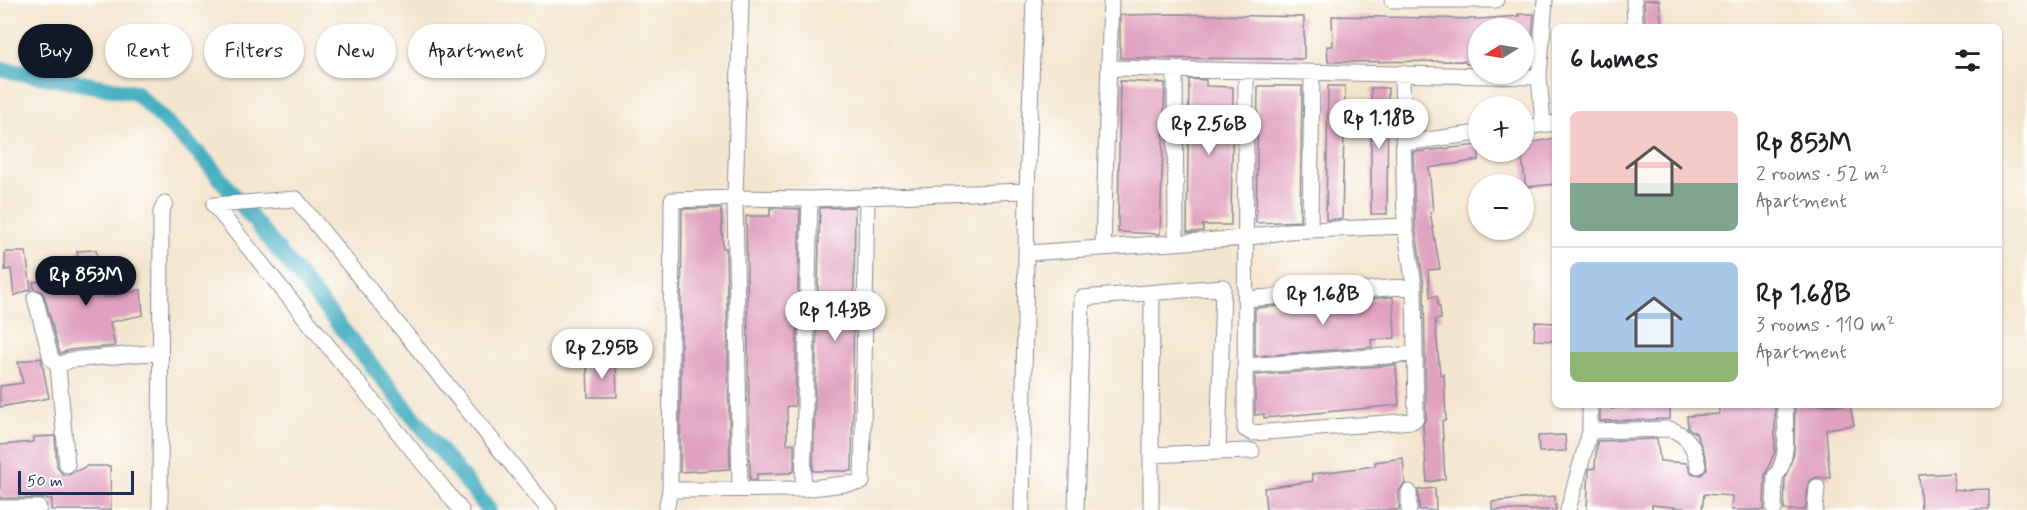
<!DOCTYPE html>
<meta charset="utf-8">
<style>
:root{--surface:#fff;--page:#f2f2f2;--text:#202124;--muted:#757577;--line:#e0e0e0;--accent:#111827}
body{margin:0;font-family:Mynerve,sans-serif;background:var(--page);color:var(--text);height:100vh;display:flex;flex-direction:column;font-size:22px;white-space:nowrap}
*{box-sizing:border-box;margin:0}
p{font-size:20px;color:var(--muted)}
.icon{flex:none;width:33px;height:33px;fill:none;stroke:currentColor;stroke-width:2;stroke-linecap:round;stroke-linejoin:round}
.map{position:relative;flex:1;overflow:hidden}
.drawer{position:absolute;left:1552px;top:24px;width:450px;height:384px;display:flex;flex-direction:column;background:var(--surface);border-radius:9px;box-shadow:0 2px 4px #0004}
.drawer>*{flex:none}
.guide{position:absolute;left:18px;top:24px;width:570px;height:54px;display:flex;gap:12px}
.needle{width:39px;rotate:259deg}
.fabs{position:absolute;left:1468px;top:18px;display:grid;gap:12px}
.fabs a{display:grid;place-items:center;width:66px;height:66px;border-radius:50%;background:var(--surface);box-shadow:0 2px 4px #0004;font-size:30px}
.scale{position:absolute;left:18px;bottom:15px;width:116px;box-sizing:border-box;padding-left:6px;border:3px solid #1b2f5e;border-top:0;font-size:16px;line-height:21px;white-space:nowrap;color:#1b2f5e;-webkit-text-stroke:4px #fff;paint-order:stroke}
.price{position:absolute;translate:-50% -51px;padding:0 14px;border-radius:21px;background:#fff;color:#222;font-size:20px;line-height:39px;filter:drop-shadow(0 2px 3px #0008)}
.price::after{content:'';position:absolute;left:50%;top:36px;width:18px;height:14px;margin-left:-9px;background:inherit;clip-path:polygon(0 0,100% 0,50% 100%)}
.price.selected{background:var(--accent);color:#fff}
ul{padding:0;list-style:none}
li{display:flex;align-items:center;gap:18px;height:150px;padding:0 18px}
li+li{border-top:2px solid var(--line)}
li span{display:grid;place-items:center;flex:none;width:168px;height:120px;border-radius:9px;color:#555}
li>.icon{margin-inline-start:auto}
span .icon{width:72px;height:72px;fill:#fffc;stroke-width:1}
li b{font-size:26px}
h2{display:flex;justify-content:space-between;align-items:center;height:72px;padding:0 18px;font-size:26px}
.chip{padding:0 21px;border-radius:27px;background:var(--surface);box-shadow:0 2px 4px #0004;font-size:21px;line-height:54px}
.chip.selected{background:var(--accent);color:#fff}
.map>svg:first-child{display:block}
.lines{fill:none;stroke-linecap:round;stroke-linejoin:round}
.canal{stroke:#40acbf;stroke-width:16}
.building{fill:#e1a2c0}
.street-casing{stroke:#888a96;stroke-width:17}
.street{stroke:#fff;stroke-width:15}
</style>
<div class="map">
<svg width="2027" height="510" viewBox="0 0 2027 510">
<rect width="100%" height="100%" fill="#fff"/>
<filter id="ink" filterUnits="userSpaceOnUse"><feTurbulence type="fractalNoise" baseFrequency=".0167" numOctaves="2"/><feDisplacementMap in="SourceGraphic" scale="12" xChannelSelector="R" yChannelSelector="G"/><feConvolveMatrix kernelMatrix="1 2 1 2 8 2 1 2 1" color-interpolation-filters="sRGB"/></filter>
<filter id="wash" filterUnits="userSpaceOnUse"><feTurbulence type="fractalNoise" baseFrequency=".008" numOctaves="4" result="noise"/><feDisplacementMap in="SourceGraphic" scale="24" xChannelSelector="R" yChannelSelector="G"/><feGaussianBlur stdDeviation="1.35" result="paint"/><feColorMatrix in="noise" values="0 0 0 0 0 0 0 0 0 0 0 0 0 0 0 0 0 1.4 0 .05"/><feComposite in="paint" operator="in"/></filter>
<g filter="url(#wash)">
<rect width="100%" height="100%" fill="#f4e5ce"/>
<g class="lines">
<path class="canal" d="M0,69l136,24 69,67 284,350"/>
</g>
<g id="blocks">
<path class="building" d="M1644,0h15l3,27h-17z
M1177,14l127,3v42l-184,-1v-43z
M1518,14h16l-4,48h-6v-34h-45v35l-13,1 -1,-3 -137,1 -1,-16h6l-1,-30 147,3 40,-3z
M1189,79l17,1v6l27,1 -2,138h-28v6l-11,1h-5z
M1120,81l45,2 -5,151 -42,-2z
M1258,86h44l-2,135 -44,2z
M1328,86h17l-3,133 -16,1z
M1371,88h17l-1,126h-16z
M1556,138v46l-30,3 -5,-35h3v-8z
M1479,145v15l-50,8 4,43 -3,1 10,57 -12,1 2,27 7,-1 1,11h2l1,12h-6l5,55h4l2,46 -4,1 3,58 -18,3 -4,-58 3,-6 -2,-132 -9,-61 -2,-73z
M855,207l-3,264h-39l7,-263z
M721,208l2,40h3l4,221 -50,3 2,-263z
M770,208l30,1 -5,197h-8v38l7,-1v28l-4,2 -33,1v6h-7l-4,-264h24z
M96,250l8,48 37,-8 2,25 -33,7 5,24 -46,4 -9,4 -16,-59 -3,-4 -7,-2 -1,-7 47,-6 -3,-25z
M5,252h21l5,37 -17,7 -3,-27 -6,1z
M1393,297l2,41 -24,2 1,7 -117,9v-48z
M1535,322l21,1v18l-22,-1z
M41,358l8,40 -49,9v-21l23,-3 -5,-21z
M616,363l1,34h-29l-1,-33z
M1396,365l3,40 -135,13v-4l-9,1v-40z
M1650,405h20v14l-70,2v-15h11v3z
M1719,405h56v46l-10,24 -1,35h-33l1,-14 -28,-2 -2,16 -50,-5v5h-65l2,-41 6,-1 2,-27 60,-2 3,22 27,2 4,10 10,2 6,-6 -1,-11 -10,-25 -8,-5 -1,-12 32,-2z
M1795,405h55l4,20 -28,4 4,49 -13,-1 -8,4 -4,29h-21l1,-31 9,-26z
M1565,435l1,16 -27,1 -1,-16z
M55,436l2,30 5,8 6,1 19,-9h23l1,44h-60l1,-11 -52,-1v-53l34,-3v-5z
M1403,458l2,25 -6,8v19h-133l-2,-22 49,-7 -1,-7 63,-8v-4z
M1954,473v17l35,-1v20l-68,1 -2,-35z
M1435,488l1,22h-17l-1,-20z
M1555,496l1,14h-64v-8z"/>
</g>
</g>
<g filter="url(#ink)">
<use href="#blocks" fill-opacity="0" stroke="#888a96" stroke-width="1.5"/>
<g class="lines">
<defs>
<path id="street" d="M1392,0h104
M1634,0l1,27
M1109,68l430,9
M1175,70l1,171
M1246,72l-1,357 7,4 161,-12 3,-3 -2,-132 -9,-60 -3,-153
M1543,124l-4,-47 6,-77
M1524,127l32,-4
M1404,143l75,-10
M867,197l-5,285 -59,7 -133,1 2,-290 63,-2 75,1 217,-8
M214,205l82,-6 253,311
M214,205l247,305
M1310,230l2,-156
M1103,245l8,-245
M1028,253l217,-15 43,-7 117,-5
M35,298l16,60 7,8 9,99
M1245,299l169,-13
M58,366l12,-6 89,-8
M1245,366l169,-12
M1590,431l80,-2c18,6 25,19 28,37
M1218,452l34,-1
M740,488l-5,-290 6,-198
M803,489l7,-290
M1409,492v18
M0,508h17l1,2
M17,508h22
M160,510l1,-298 4,-9
M666,510l4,-20
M1022,510l5,-319 7,-191
M1076,510l6,-212 141,-11 -5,165 -67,3 1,-162
M1151,510v-55
M1568,510l22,-79v-26
M1774,510l1,-34c15,-15 10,-51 10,-71
M1815,510l2,-23"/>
</defs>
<use href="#street" class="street-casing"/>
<use href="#street" class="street"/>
</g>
</g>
</svg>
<div class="fabs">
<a><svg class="needle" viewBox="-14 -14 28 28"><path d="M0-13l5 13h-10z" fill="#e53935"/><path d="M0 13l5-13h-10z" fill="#757577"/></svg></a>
<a>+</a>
<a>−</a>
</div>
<div class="scale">50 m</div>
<b class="price" style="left:1379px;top:150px">Rp 1.18B</b>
<b class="price" style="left:1209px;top:156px">Rp 2.56B</b>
<b class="price selected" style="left:86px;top:307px">Rp 853M</b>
<b class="price" style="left:1323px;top:326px">Rp 1.68B</b>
<b class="price" style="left:835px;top:342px">Rp 1.43B</b>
<b class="price" style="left:602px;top:380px">Rp 2.95B</b>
<div class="guide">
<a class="chip selected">Buy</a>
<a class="chip">Rent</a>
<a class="chip">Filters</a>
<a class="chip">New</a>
<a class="chip">Apartment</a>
</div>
<section class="drawer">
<h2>6 homes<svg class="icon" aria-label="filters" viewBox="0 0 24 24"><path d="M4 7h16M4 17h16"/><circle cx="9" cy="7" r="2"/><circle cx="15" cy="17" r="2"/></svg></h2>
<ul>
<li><span style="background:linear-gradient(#f6c9c9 60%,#7fa58c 0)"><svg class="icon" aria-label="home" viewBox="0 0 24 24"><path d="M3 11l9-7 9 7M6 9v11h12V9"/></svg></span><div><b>Rp 853M</b><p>2 rooms · 52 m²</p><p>Apartment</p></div></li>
<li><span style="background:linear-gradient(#a9c7e8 75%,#8fb573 0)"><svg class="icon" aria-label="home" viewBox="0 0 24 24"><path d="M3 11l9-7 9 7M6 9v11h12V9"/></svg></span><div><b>Rp 1.68B</b><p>3 rooms · 110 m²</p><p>Apartment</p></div></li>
</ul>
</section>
</div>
